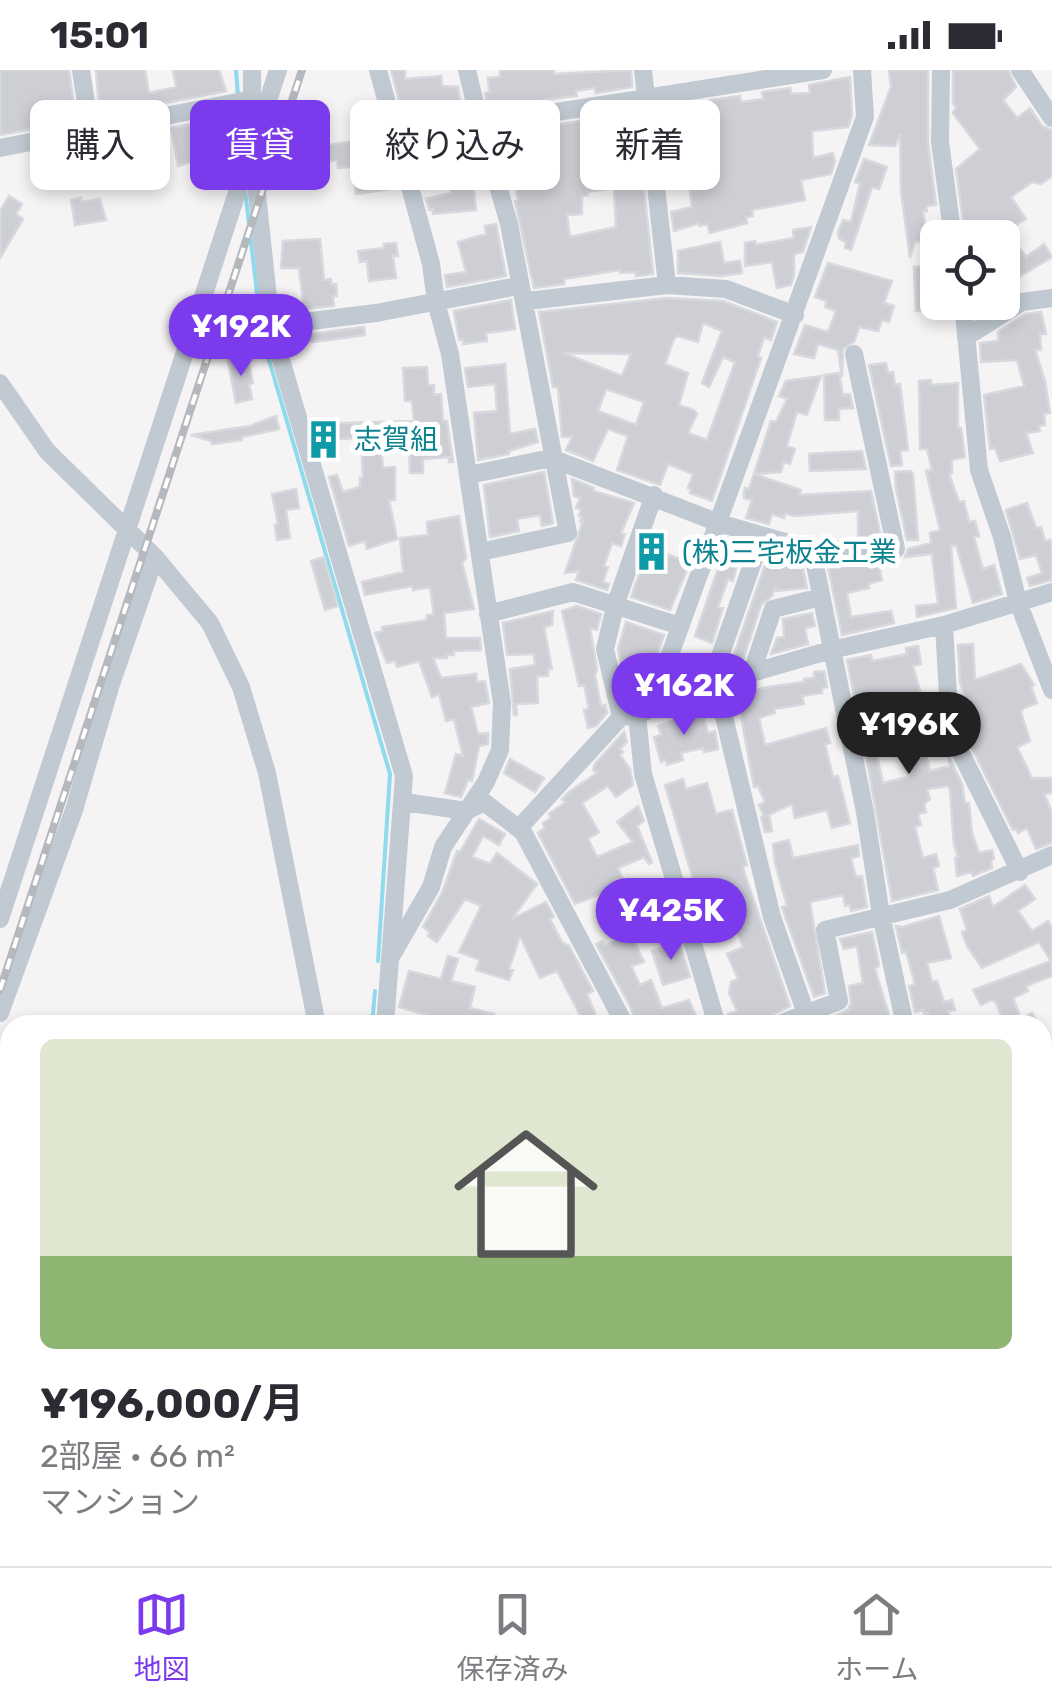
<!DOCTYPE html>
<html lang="ja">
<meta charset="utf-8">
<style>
:root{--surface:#fff;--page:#f2f2f3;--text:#2b2b33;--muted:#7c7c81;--line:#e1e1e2;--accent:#7c3aed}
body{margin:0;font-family:Rubik,"Noto Sans JP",sans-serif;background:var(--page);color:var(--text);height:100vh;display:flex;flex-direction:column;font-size:38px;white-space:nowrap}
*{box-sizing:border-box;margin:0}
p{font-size:32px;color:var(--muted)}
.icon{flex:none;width:55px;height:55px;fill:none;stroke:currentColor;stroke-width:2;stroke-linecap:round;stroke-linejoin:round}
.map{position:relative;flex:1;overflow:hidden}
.sheet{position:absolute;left:0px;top:945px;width:1052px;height:552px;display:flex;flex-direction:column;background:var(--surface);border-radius:30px 30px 0 0;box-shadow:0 5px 15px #0003}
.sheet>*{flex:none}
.banner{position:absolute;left:30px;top:30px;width:992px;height:90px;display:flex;gap:20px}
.fabs{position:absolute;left:920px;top:150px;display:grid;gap:20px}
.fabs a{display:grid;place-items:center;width:100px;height:100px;border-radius:15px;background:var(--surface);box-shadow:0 5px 15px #0003;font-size:50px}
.price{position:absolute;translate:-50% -85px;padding:0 22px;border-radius:35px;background:var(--accent);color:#fff;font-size:32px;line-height:65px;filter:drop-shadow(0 2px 5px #0008)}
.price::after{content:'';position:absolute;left:50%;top:60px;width:30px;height:22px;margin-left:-15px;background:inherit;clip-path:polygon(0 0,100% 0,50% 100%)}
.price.on{background:#222;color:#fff}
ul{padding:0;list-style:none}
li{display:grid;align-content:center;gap:20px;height:530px;padding:0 40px}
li+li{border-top:2px solid var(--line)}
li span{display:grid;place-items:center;height:310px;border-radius:15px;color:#555}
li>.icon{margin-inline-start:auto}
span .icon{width:180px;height:180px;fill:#fffc;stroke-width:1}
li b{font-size:42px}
.pill{padding:0 35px;border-radius:15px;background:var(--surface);box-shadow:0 5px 15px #0003;font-size:35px;line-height:90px}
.pill.on{background:var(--accent);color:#fff}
.status{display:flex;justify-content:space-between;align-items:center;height:70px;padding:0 50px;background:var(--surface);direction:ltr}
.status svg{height:28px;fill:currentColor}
.menu{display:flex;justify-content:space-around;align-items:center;height:140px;border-top:2px solid var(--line);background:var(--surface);font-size:28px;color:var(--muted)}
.menu a{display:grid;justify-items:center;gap:5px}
.menu .on{color:var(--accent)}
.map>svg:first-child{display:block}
.education{fill:#e6e4e5}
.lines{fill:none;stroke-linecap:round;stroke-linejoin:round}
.stream{stroke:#90daee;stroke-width:4}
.building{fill:#cdcfd5;stroke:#d7d9de;stroke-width:2.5;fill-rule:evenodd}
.minor{stroke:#c1cad2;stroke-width:18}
.major{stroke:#b3c2d1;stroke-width:22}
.rail-casing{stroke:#b5b8bd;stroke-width:8}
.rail{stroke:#fff;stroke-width:4;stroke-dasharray:11;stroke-linecap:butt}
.labels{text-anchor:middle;stroke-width:10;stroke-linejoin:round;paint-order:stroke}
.culture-label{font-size:28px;fill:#0d838f;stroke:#fff;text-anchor:start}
</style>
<div class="status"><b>15:01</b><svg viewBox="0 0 49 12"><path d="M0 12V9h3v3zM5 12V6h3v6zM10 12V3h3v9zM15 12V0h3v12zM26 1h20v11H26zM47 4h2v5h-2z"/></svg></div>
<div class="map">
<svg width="1052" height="1496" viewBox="0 0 1052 1496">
<rect width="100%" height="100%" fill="#f5f3f3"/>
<path class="education" d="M10,1311v112l-10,2v-112z"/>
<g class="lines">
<path class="stream" d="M236,0l2,26
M239,36l3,50
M245,120l17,146 128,438 -12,187
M372,955l3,-34
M360,1488v8"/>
</g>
<path class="building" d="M0,0h69l7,51 -76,14z
M96,0h49l4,23 27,-6 -3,-17h46l7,21 -126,25z
M391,0h14v9l36,-3 1,10 16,1 6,41 4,-1 13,45 -9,1 4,37 -43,4v-5l-4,1 -3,-11 25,-6 -2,-11 -27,3z
M500,0h54v4l77,-4 1,17 -36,6 -1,-5 -19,3 1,5 -89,10 -3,-13 4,-1 -1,-14 12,-1z
M889,0h39v73l8,62 -10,1 1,5h-4l4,30 -12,1 -5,16 -9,-67 -1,-57 -5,12 -26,-1 22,-58z
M953,0h55l8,17 -13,13 14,18 13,-10 12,18 10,4v46l-11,8 -9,-2 -21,15 15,22 -31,19h-21l-11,-17 -7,-52 24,-20 -27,-36 3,-6 -3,-4z
M850,7l2,38 -4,12 -36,4 1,27 20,-5 2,9 -4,12 -30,6 4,20 -53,10 1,6 -7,1 1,6 -37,10 -3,-9 -8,2v-3l-25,8 -3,-19 21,-5 -9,-68 30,-3 -3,-36 30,-4 1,6 22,-3 -1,-7 28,-4 1,6 19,-1 -1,-8z
M689,34l1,27 -27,3v-26z
M635,42l6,55 -7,1 3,21h7l9,85 -17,2v-4l-16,1v-3l-56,9v5l-30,4 -19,-87 3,-1 -5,-27 -5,1 -12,-40 84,-13 17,-1 1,7 25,-2 -2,-11zM614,118l2,39 -46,10 -3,-22 15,-1v-18l6,-1 -1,-3z
M233,46l3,18 -29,6 1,17 -30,9 -7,-38z
M371,69v6l7,-1 4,34 12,-2 3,12 -41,6 -4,-27 -14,1 -1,-8 -22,4 -3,-17z
M85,75l5,16 -11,2 2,12 -13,3 -6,-29z
M864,89l23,8 -8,22 -7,-2 -21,63 -6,-2 1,-6 -7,-3 -1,-7 5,-12 8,2 9,-39 -5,-1z
M9,126l13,8 -6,10 7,5 -23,39v-47z
M81,128v4l19,-3 6,21 -31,5 -4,-25z
M496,154l10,52 -59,11 -2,-12 21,-3 -8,-30 28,-8 -1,-8z
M811,157l-8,25 -9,2v21l-3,10 -14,3 -5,-26 -27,4v-23l10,-2 1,4 38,-7 -1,-8z
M320,169l4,41 7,-1 1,6 4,-1 1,12h-4l1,10 -30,3 -5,-41h-18l2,-27z
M720,172l4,21 16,-2 2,12 -20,3 -44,-3v-22z
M396,173l2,13h-5l3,22 -27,3 -2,-20 -7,1 -2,-11 26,-3v-4z
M1044,174l8,13 -50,30v-24l19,-13 5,7z
M828,193l64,18 -8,22 10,3 -5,16 -7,-2 -4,11 -19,-4 -5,15 -11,7 -1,28 -4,-27 -20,-6 -4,14 -20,-4 11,-29 23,7 8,-21 -11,-4 2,-6 -12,-4z
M938,195l-1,39h-7v5l-4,2h-10l-2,-44z
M667,228l56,3 54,21 -6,18 -7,-3 -6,19 3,2 -49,143 -22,-8 1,-4 -3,-1 5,-14 -25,-10 -8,21 -43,-15 11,-34 -20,-7 -15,32 -27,-11 6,-13h-10l-4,-50h-5l-14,-75zM703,253l19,8 -20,52 7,4 14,-30 12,5 -28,78 -19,-7 9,-19 -3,-4 -15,-5 9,-32 -23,-9 9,-25 4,-3 20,6zM563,283l68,1 -9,22zM606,319l38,13 -8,23 -38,-14z
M511,230l4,29 -29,4 1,8 -24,3v-5l-4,1 -5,-29z
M1041,242l5,22h-6l1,16h-6l10,31 5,32 -6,1 1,11 -6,1 1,5 -14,2 7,20 -33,8 -5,-13 -5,1 -6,-54 40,-9 -7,-26 -36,2 -1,-19 18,-2v-9l28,-18z
M364,257l1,8 -43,6 -33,3 -2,-7z
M247,286l6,27 -4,1 3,15 -16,4 -8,-43z
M886,293l2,10 5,-1 2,13 5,-1 8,66 -8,1 2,14 -11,1 -22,-101z
M505,294l5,70 25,-5 3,13 -29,9v3l-31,6 -4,-47 23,-2 -2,-27 -27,3 -3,-19z
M427,297l1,18h6v10l7,-1 2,27h4l6,41h-4v-5l-26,2v14h-13l-1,-30 -28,2 2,23 12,-1v33h-6l8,39 -30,10 -2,-8 -16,5 -20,-69 8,-2 6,17 17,-5v-9h3l-2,-40 -43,2 -5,-16 101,-3 -2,-20h-7l-2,-33z
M839,303l4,22 7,-1 3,14 -14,1v11h-14l-1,-45z
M821,306l-14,39 -10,-3 -10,34 8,3 -5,15 -6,-2 -3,10 -27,2 17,-53 5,1 11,-23 -8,-3 7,-15z
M931,310v5l27,-2v45h3l4,29 -13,3v13l-3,1 10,28 5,-1 5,21 6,-1 4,15 -5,1 9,32 11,-4 8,29 -29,9 -17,-58 -5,1 5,62 -39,9 -1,-11 22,-2 -6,-50 -27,3 3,-8 23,-6 -1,-10 10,-3 -14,-59 6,-1 -5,-21h-7l-1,-68z
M276,346l3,13 -37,8v3l-30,4 -1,-3 -20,-6 59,-9z
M862,381l4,18 -56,2 -1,-17z
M911,401l2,3 5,66h-11l-11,-51 -1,-17z
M544,402l9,51 -11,3 -2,-11 -23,4 2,12 -29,6 -6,-52z
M754,404l47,16 -2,5 72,-4 10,46h-23v-26l-64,5 -9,-3 -1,5 -12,-4 -3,10 -23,-6 6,-18 -8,-2v-4l1,-6 4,1z
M572,409l22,9 -1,3 41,12 -13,30 4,1 -4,12 -9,-3 -8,23 4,1 -5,15 6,2 -2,6 -31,-10 3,-9 -14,2 18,-52h-3l2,-4 -3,-1 2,-7 -5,-1 4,-10 -6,-2z
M296,419l3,19 -13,2 4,28 -13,2 -2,-15 3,-1 -6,-30z
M1027,433l9,25 5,-1 4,14 5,-1 2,7v33l-22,6 -3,-8 15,-5 -6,-18 -16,4 -14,-49z
M459,446l7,42 -4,5 12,46 -30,4 2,25h34l1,12 -27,1v4h-7v3h-14l8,20 35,-4 1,8 8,-1 4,22 -18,4 7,27 10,-1v11l-9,2 -7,35 -4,-1 -7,17 -16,-4 11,-39 7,2 -9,-37 -8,2 -7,-27 -7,3 -13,-36 -22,6 -2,-6 -8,2 -12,-30 7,-2v-4l45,-7v-5h7l-4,-28 -17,3 -1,-4 -47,9 -3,-13 41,-10 -3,-34 28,-3 -1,-13z
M728,469l18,5 -2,6 -3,-1 -8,32 -5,-2 -10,28 5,1 -11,35 -17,-7z
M649,477l41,16 -20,47 -39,-13z
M770,481l31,9 6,28 -31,3 -1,-5 -3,10 -11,9 -19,58 -12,3z
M324,487l14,49 -13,4 -14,-49z
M827,492l51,1 4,17 -14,4 1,4 -22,5 4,24 40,-6 3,12 -52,12z
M577,536l24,8 -4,16 -7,-2 7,41 -2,7 6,30 4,-1 2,8 -11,13 -8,2 -4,-18 5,-1 -5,-24 -5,1 -17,-75z
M553,541l-1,14 -8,2 8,42h-4v7h-11l1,27 -22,1 1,11h-3l-4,-46 25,-4 -1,-11 -27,1 -4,-32z
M812,543l3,13 -10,2 3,16 -37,10 6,-16 7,-1 -1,-18z
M626,552l38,13 -19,52 -20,-6 -7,-32z
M973,574l2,36 46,-16 13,21 -3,1 6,17 -13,5 -3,4 9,29 -13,6 15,31h20v15l-8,1 8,18v31l-16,6 -9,-21 -9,5 -2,-4 -3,1 -51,-102v-5l7,-2 -7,-16 3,-1 -3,-7 3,-1 -5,-13 -2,-38z
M918,576l3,18 -8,2 13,46 5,31 -7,2 6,26 20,-5 -2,-11 14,29 3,19h4l3,30 7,20 13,-3 2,9 -3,1 1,8 -19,8 -2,-4 -14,4 -2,-18 3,-1 -4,-12 -4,-55 -2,-4 -21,3 3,10 -6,5 2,8 -8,2 3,11 -6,2 8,31 13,-4 3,12 -6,2 5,22 -46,11 -30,-168 35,-9 -7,-25 -34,6 -9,-45 24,-5 1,6 35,-7 -1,-6zM897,673l11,34 -25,6 -8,-35z
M824,601l3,16 -5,1v5l-20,3 2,8 -30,5 1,4 -16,5 6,27 61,-17 4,15 -5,1 8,33 5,-1 12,47 -18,5 -5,-18 -32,8 -3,-14 -26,12 3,-1 3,16 -7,1 -4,-15 3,-1 -5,-11 6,-3 -7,-16 -4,1 -14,-76 -4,1 -4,-15 35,-10 37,-5v-3l10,-1v-6z
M702,641l6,22 7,-2 3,18 -14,3 -1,-4 -22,5 2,7 -16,5 -1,-5 -5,2 -7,-25 7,-2 -3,-9z
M624,662l3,10 -7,7 3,3 -3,3 10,14 3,16 -17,12 -8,-11 -26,17 17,29 -11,7 9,18 36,-15 -16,-20 21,-16 6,15 -7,5 15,36 -3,2 -5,-7 -26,11 7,17 -50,19 -37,-71 7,-5 -2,-5 8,-5 -2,-4 17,-12 -4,-3 7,-7 28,-19 -4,-3 2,-6z
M510,689l34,19 -9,14 -31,-19z
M683,709l3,10 21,-6 9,31 16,-4 15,55 -4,1 1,6 46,134 -38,19h-20l-4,-11 9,-3 -8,-18 2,-11 7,-3 -11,-25 16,-7 -11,-30 -26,6 -41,-138z
M479,749l26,15 -6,11 -16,-9 -11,21 18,7 7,-11 40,31 -25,35 34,-17 8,15 -4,2 12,23 7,4 24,45 -6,3 13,31h-36l17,-8 -24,-46 -17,7 -20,-42 -11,33 4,1 -4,10 -33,-10 4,-10 -21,-8 22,-46 -16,-7 -28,43 -9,-6 2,-4 -7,-5 19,-34 15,-42 3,1z
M789,770l4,18 65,-13 1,11 -8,2 5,19 6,-1 5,31 -16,4 -1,-6 -5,1 -2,-11 -33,7 15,91 -11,4 -30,-84 -2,-6 5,-1 -12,-43 -2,-19z
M1025,815l10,14 -17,12 14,20 16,-10 4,6v49l-26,10 2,5 -15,7 8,21 11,-6 7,12h-34l-9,-22 -4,-3 -11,5 -8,-15 78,-29 -12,-19 -57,26 -15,-22 -5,-14 5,-2 -7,-21 29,-13 4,11z
M662,822l5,15 -48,18 -6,-16z
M939,846l12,42 -24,5 5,19 5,-1 7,21 8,-2 3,10 -7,1 4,14h-21l-3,-12 -4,1 -1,-4 -8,2 -6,-26 6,-2 -9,-32 -4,1 -6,-27 6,1z
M872,862l7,33 -4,4 17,56h-62l-2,-5 -6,2 26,-12 3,-7 -2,-17 14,-3 -6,-37 -13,3 -4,-10z
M632,866l12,26 -13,4 9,19 11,-5 11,28 27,-8 11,25h-63l-7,-19 -34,-62 7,-3 2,4z
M679,871l11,36 -27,8 -11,-34z
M448,886l10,3 -7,22 24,6 -5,21 24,6 -2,11 -34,-3 -1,3h-25l1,-6 -4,-3 -30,-9 10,-36 32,8z"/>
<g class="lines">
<path class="minor" d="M81,0l9,60
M252,0v77l19,179 133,450 -19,249
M378,0l53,194 5,38 14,52 52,349 -2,47 -14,32 -43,65 -12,40 -39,68
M467,0l13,54 343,-54
M643,0l24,215
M941,0l-1,72 13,96
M1020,0l32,48
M258,61l20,-61
M0,78l253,-49
M963,232l16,168 23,67 16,65 34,88
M271,256l105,-13 142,-27 9,15 140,-16 59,4 69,26
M966,267l56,-35 30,-4
M854,284l42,195 -84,1 53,262 16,103 24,110
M0,313l47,68 108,106 55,66 31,64 26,86 50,252
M469,405l82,-17 168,65 93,27
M480,482l88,-19 -59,-309 -29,-100
M488,544l85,-22 107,34
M944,555l6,106 70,141
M751,605l22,-66 48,-12
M710,615l10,15 52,217 38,108
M710,615l52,-149
M651,637l214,-590 -3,-47
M637,645l6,59 74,251
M621,647l-16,-68 11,-46 38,-108
M404,732l63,9 17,-9 39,30 102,193
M519,758l102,-111 16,-2 73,-30 121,-35 113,-25 108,-33
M0,849l249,-763
M0,943l74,-203 37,-126 44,-127
M777,955l62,-24 -14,-71 125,-30 102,-45
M1042,1108l10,1
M1042,1149h10
M376,1488l1,8
M963,1488l4,8
M498,1496l1,-8
M578,1496l1,-8
M815,1496l1,-8"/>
<path class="major" d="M1042,1128l10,1
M0,1301l10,-2"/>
<defs>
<path id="rail" d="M0,920l302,-920"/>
</defs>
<use href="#rail" class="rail-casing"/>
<use href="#rail" class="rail"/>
</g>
<defs>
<symbol id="building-bare" viewBox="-9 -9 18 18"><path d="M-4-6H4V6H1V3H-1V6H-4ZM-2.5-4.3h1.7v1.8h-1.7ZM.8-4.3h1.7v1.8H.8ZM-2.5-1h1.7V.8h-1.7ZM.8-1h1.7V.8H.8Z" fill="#0f9aa8" stroke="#fff" stroke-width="2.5" paint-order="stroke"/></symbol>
</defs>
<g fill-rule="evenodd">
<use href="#building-bare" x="296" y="342" width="55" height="55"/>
<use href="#building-bare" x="624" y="454" width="55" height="55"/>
</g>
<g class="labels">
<g class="culture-label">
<text x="354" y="379">志賀組</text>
<text x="682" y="492">(株)三宅板金工業</text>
</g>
</g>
</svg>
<div class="fabs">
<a><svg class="icon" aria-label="locate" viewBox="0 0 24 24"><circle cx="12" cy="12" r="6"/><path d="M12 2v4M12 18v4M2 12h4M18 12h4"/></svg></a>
</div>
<b class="price" style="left:241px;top:309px">¥192K</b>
<b class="price" style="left:684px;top:668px">¥162K</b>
<b class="price on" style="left:909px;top:707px">¥196K</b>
<b class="price" style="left:671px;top:893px">¥425K</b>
<div class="banner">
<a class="pill">購入</a>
<a class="pill on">賃貸</a>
<a class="pill">絞り込み</a>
<a class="pill">新着</a>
</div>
<section class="sheet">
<ul>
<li><span style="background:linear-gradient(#dfe7d0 70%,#8fb573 0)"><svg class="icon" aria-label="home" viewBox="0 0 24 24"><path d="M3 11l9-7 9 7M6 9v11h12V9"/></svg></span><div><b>¥196,000/月</b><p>2部屋 · 66 m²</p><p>マンション</p></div></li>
</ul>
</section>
</div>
<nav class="menu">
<a class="on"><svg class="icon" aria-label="map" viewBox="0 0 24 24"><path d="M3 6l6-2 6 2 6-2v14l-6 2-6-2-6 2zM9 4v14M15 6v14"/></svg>地図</a>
<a><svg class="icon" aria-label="saved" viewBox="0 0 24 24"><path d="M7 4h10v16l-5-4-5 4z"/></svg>保存済み</a>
<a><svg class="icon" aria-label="home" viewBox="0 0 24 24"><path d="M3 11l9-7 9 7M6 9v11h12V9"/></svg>ホーム</a>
</nav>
